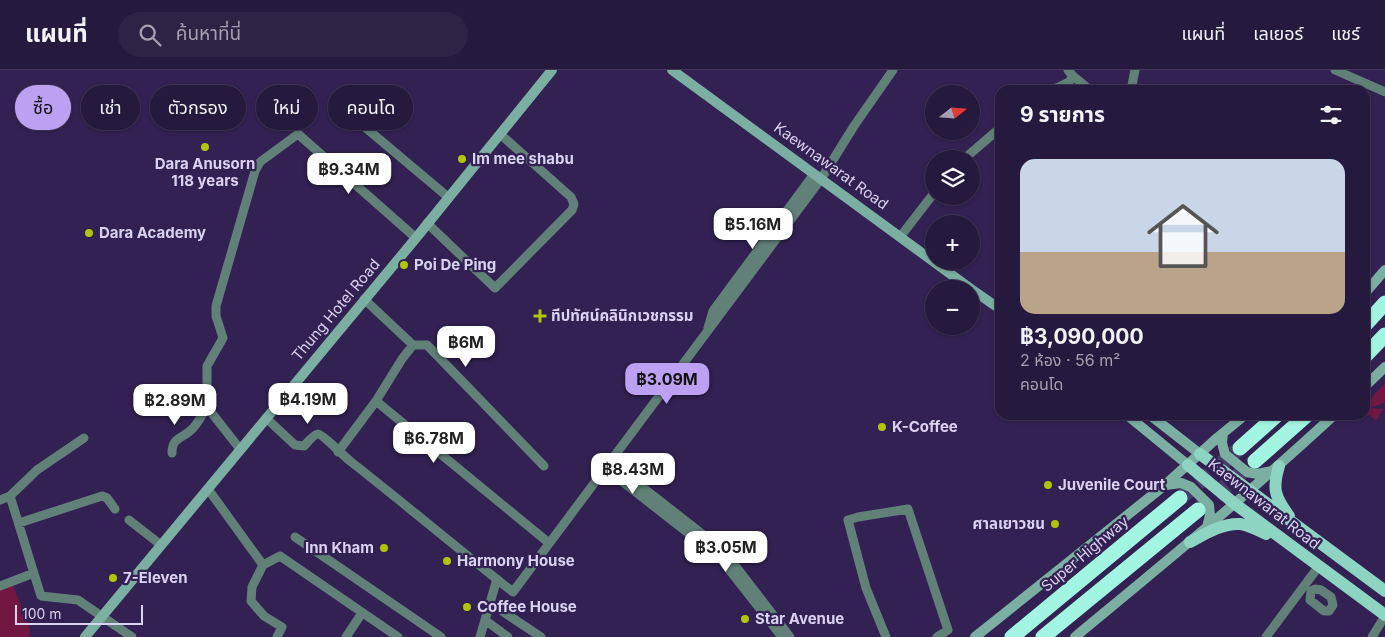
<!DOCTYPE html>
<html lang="th">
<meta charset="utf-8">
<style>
:root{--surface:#26193e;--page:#2e2245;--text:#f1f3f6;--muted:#a4a0b0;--line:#423858;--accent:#bca0f2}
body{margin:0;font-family:Inter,"Noto Sans Thai",sans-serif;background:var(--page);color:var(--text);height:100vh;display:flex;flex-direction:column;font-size:19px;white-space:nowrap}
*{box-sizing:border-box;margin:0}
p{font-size:16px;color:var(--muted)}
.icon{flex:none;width:28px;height:28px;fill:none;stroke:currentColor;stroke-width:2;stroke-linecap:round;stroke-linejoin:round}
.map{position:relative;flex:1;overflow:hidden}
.panel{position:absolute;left:995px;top:15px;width:375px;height:335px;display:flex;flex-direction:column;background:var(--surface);border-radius:15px;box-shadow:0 1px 4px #0004,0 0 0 1px var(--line)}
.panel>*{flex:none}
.guide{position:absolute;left:15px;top:15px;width:475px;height:45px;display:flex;gap:10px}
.needle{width:32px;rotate:73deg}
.controls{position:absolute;left:925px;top:15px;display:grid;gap:10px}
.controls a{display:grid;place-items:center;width:55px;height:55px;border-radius:50%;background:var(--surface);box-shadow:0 1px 4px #0004,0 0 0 1px var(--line);font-size:25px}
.scale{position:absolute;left:15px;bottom:12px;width:128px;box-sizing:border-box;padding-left:5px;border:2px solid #dad2f1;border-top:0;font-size:14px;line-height:18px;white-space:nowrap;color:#dad2f1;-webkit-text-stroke:4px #322152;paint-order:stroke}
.price{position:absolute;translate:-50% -42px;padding:0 11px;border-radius:10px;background:#fff;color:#222;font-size:16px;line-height:32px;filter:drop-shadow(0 1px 2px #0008)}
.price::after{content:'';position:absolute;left:50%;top:30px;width:15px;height:11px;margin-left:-8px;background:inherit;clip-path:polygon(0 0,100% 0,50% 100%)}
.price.current{background:var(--accent);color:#111}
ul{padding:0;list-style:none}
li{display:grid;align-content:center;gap:10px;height:265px;padding:0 25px}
li span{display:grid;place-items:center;height:155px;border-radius:15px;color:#555}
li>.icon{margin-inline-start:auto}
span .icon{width:90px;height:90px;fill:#fffc;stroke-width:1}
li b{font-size:21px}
h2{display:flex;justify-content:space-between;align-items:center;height:60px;padding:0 25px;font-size:21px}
.tag{padding:0 18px;border-radius:22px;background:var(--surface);box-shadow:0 1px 4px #0004,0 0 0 1px var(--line);font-size:18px;line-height:45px}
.tag.current{background:var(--accent);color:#111}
header{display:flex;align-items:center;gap:30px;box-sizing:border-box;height:70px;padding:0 25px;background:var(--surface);border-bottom:1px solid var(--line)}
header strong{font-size:24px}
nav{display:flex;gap:28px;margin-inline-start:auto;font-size:18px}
.search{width:350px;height:45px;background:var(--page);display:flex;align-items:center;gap:12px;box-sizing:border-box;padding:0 18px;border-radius:28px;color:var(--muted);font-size:19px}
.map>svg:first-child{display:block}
.park{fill:#711741}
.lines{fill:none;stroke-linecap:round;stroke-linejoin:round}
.highway-tunnel{stroke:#4b3c6a;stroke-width:15;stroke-dasharray:15 8;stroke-linecap:butt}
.street{stroke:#608078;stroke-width:9}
.secondary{stroke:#7aafa2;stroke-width:10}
.primary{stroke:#8ed4c3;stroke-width:12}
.highway{stroke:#a1f5e1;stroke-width:15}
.poi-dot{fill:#b0c503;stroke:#322152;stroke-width:2}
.labels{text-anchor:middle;stroke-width:4.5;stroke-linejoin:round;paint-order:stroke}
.poi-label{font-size:15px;font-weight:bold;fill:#dad2f1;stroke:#322152;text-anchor:start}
.street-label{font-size:15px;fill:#dad2f1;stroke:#322152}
</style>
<header>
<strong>แผนที่</strong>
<div class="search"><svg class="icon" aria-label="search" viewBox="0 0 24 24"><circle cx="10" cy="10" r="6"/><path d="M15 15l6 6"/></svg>ค้นหาที่นี่</div>
<nav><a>แผนที่</a><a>เลเยอร์</a><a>แชร์</a></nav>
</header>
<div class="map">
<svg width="1385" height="567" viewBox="0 0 1385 567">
<rect width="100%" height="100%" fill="#322152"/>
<path class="park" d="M1385,313v19l-3,2 -13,4 14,1 -7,12 -6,-6h-5v-10z
M13,515l17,44 -1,8h-29v-47z"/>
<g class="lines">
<path class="highway-tunnel" d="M1180,428l60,-50
M1198,440l57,-49"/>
<path class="street" d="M1335,0l50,22
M1073,6l17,14
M1052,20l17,-8 4,-6 -5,-6
M1131,20l4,-20
M360,53l88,74
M964,89l36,-31
M427,153l68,65 77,-78 2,-6 -3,-7 -71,-63
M900,167l34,-44
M364,229l49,46h14l117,121
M708,258l5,-17 101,-137
M376,331l173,142
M266,348l29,27 9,1c3,-3 10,-12 14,-12 4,0 28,24 32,27 55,43 108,88 163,131l308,-413 33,-53 39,-56
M240,379l-33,-42v-41l16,-28 -7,-22v-10l39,-135 5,-9 38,-28 118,104
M338,382l38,-51 26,-42 11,-14
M172,383c0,-16 10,-14 19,-23 7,-6 11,-16 16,-23
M609,391l115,90 66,86
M605,398l115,90 62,79
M208,419l55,76
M10,426l31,100 37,4 54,37
M0,430l10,-4 27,-26 47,-32
M129,450l32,25
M19,453l83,-27 5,2 8,11
M295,467l146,100
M0,516l34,-13
M1315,519l6,1 10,7 2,8 -4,6h-5l-14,-11 1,-9z
M490,533l51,34
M485,550l23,17
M277,567l5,-10 -18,-11 -13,-15 1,-14 11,-22 17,-9 118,81
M346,567l16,-24
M480,567l17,-58
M886,567l-20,-49 -18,-68 10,-3 50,-8 40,121 -11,7
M1266,567l53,-71
M1372,567l13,-21"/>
<path class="secondary" d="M672,0l299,219
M971,219l29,20
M1365,223l20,-23
M1365,316l20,-19
M1127,345l61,50
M1150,345l50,39
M1223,363l-1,10 3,11 22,18 10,2 15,-3
M1166,415l15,-2 10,4 18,18 1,10 -3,12
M85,567l331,-399 136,-168
M975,567l190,-152 52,-47 28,-23
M1075,567c88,-73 175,-144 259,-222"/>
<path class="primary" d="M1200,384l185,137
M1188,395l47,39 150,111
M1279,396c-7,23 -4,31 10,50
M1190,472c15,-8 32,-19 50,-18 9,1 18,6 26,10"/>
<path class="highway" d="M1365,255l20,-22
M1365,286l20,-21
M1240,378l37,-33
M1255,391l52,-46
M1012,567l168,-139
M1043,567l155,-127"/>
</g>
<g class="poi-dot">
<circle cx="205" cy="77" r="5"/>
<circle cx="462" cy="89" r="5"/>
<circle cx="89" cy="163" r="5"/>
<circle cx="404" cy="195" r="5"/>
<path d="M537.5 238.5h5v5h5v5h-5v5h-5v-5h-5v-5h5z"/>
<circle cx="882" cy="357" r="5"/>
<circle cx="1048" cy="415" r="5"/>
<circle cx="1055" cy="454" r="5"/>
<circle cx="384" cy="478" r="5"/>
<circle cx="447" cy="491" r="5"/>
<circle cx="113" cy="508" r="5"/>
<circle cx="467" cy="537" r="5"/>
<circle cx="745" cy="549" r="5"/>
</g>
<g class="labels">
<g class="poi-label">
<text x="472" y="94">Im mee shabu</text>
<text x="205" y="99" text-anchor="middle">Dara Anusorn<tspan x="205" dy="17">118 years</tspan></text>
<text x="99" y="168">Dara Academy</text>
<text x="414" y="200">Poi De Ping</text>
<text x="551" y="251">ทีปทัศน์คลินิกเวชกรรม</text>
<text x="892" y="362">K-Coffee</text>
<text x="1058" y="420">Juvenile Court</text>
<text x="1045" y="459" text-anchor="end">ศาลเยาวชน</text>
<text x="374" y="483" text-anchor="end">Inn Kham</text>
<text x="457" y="496">Harmony House</text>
<text x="123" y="513">7-Eleven</text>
<text x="477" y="542">Coffee House</text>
<text x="755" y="554">Star Avenue</text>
</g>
<g class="street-label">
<text transform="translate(831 96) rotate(36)" y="5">Kaewnawarat Road</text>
<text transform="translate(336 240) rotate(-50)" y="5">Thung Hotel Road</text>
<text transform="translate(1264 434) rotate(38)" y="5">Kaewnawarat Road</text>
<text transform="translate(1085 484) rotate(-40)" y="5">Super Highway</text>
</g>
</g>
</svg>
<div class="controls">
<a><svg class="needle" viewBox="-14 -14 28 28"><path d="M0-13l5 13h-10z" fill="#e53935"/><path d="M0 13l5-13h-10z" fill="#a4a0b0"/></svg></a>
<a><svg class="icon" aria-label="layers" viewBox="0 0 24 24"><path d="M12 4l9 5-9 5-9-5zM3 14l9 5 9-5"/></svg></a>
<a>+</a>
<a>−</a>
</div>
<div class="scale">100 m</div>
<b class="price" style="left:349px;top:125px">฿9.34M</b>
<b class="price" style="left:753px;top:180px">฿5.16M</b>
<b class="price" style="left:466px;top:298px">฿6M</b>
<b class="price current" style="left:667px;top:335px">฿3.09M</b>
<b class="price" style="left:308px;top:355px">฿4.19M</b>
<b class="price" style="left:175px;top:356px">฿2.89M</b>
<b class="price" style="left:434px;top:394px">฿6.78M</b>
<b class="price" style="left:633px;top:425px">฿8.43M</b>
<b class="price" style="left:726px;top:503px">฿3.05M</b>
<div class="guide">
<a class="tag current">ซื้อ</a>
<a class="tag">เช่า</a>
<a class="tag">ตัวกรอง</a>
<a class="tag">ใหม่</a>
<a class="tag">คอนโด</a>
</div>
<section class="panel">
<h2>9 รายการ<svg class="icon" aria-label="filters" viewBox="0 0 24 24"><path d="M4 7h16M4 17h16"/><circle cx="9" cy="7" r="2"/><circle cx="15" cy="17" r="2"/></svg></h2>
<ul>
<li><span style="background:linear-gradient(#c9d6e8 60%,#b9a48a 0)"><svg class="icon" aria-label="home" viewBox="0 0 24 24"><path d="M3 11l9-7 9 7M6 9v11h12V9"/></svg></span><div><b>฿3,090,000</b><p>2 ห้อง · 56 m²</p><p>คอนโด</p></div></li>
</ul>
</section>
</div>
